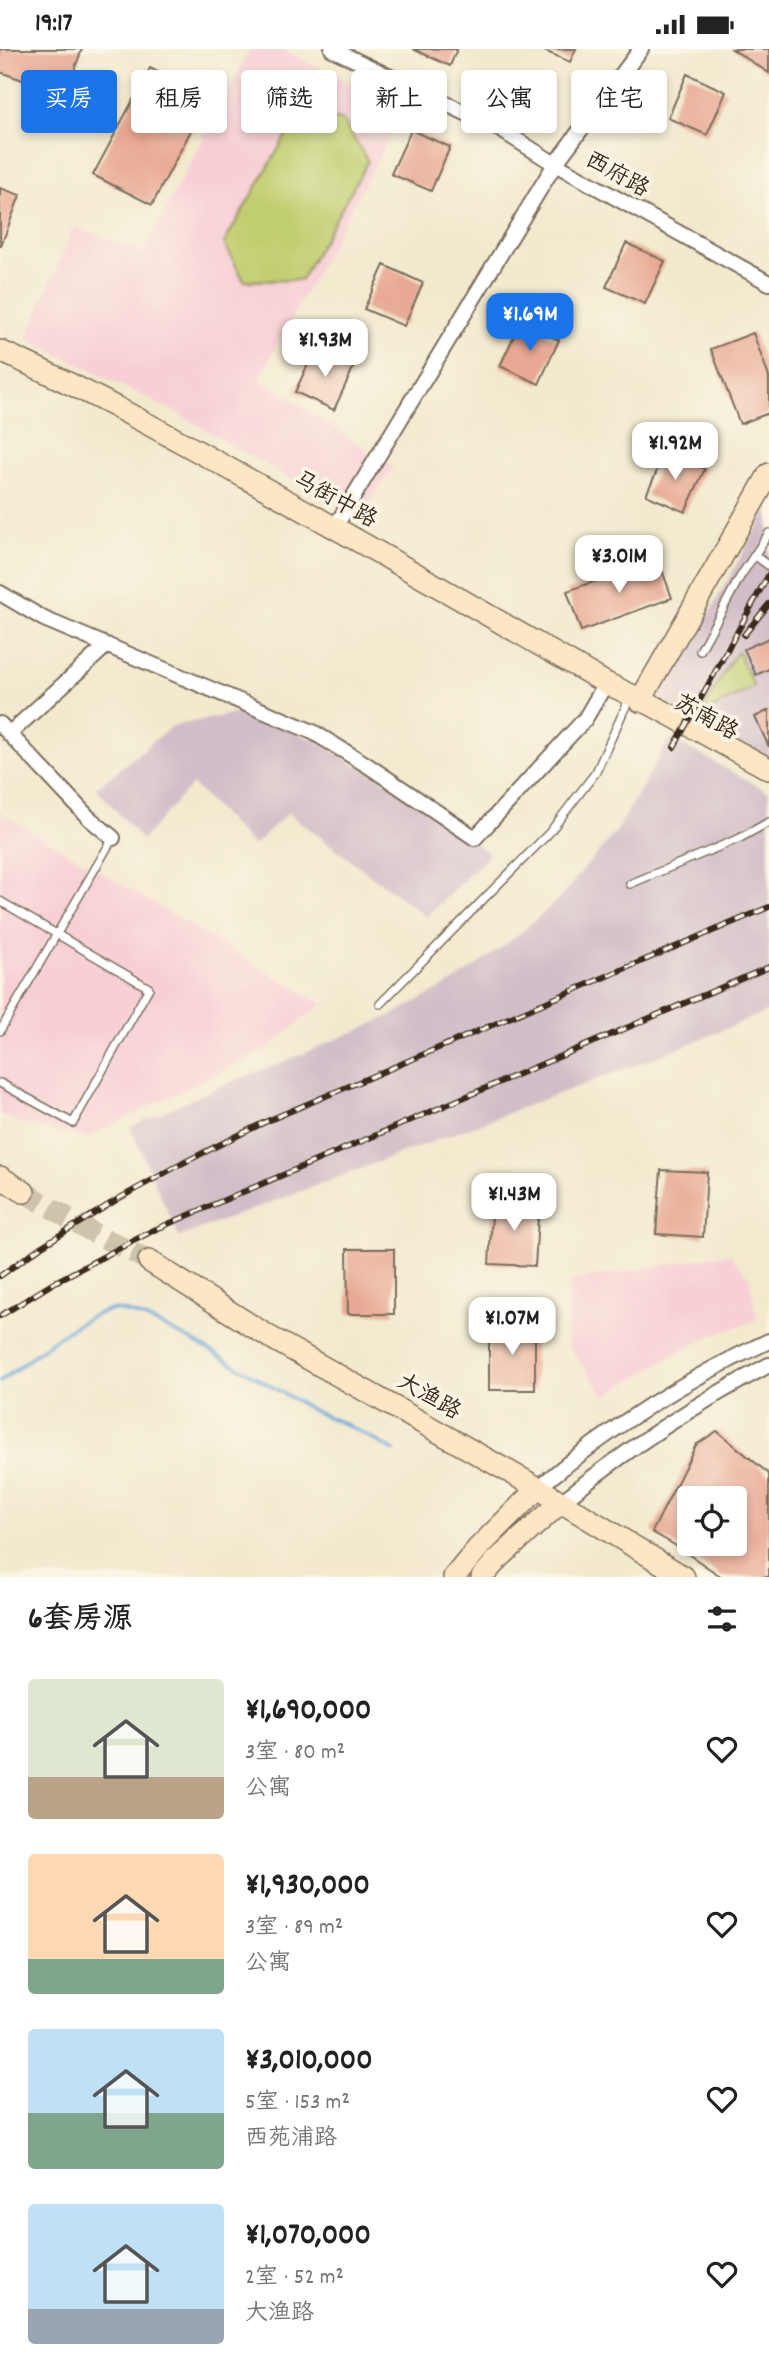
<!DOCTYPE html>
<html lang="zh">
<meta charset="utf-8">
<style>
:root{--surface:#fff;--page:#f6f6f6;--text:#222;--muted:#767676;--accent:#1a73e8}
body{margin:0;font-family:Dekko,"LXGW WenKai TC",sans-serif;background:var(--page);color:var(--text);height:100vh;display:flex;flex-direction:column;font-size:26px;white-space:nowrap}
*{box-sizing:border-box;margin:0}
p{font-size:23px;color:var(--muted)}
.icon{flex:none;width:38px;height:38px;fill:none;stroke:currentColor;stroke-width:2;stroke-linecap:round;stroke-linejoin:round}
.map{position:relative;height:1528px;overflow:hidden}
.panel{display:flex;flex-direction:column;background:var(--surface);flex:1}
.panel>*{flex:none}
.top-card{position:absolute;left:21px;top:21px;width:728px;height:63px;display:flex;gap:14px}
.buttons{position:absolute;left:677px;top:1437px;display:grid;gap:14px}
.buttons a{display:grid;place-items:center;width:70px;height:70px;border-radius:7px;background:var(--surface);box-shadow:0 4px 10px #0003;font-size:35px}
.price{position:absolute;translate:-50% -60px;padding:0 16px;border-radius:14px;background:#fff;color:#222;font-size:23px;line-height:46px;filter:drop-shadow(0 2px 4px #0008)}
.price::after{content:'';position:absolute;left:50%;top:42px;width:21px;height:16px;margin-left:-10px;background:inherit;clip-path:polygon(0 0,100% 0,50% 100%)}
.price.active{background:var(--accent);color:#fff}
ul{padding:0;list-style:none}
li{display:flex;align-items:center;gap:21px;height:175px;padding:0 28px}
li span{display:grid;place-items:center;flex:none;width:196px;height:140px;border-radius:7px;color:#555}
li>.icon{margin-inline-start:auto}
span .icon{width:84px;height:84px;fill:#fffc;stroke-width:1}
li b{font-size:30px}
h2{display:flex;justify-content:space-between;align-items:center;height:84px;padding:0 28px;font-size:30px}
.pill{padding:0 24px;border-radius:7px;background:var(--surface);box-shadow:0 4px 10px #0003;font-size:24px;line-height:63px}
.pill.active{background:var(--accent);color:#fff}
.status{display:flex;justify-content:space-between;align-items:center;height:49px;padding:0 35px;background:var(--surface);direction:ltr}
.status svg{height:19px;fill:currentColor}
.map>svg:first-child{display:block}
.built{fill:#f7cfd5}
.industrial{fill:#d2bdc8}
.green{fill:#c1ce70;stroke:#7e7c47;stroke-width:2}
.lines{fill:none;stroke-linecap:round;stroke-linejoin:round}
.stream{stroke:#66a4d8;stroke-width:3.5}
.building{fill:#e8a893;fill-rule:evenodd}
.secondary-tunnel{stroke:#cdc4ab;stroke-width:21;stroke-dasharray:21 10;stroke-linecap:butt}
.lane-casing{stroke:#7b6d5c;stroke-width:10}
.street-casing{stroke:#7b6d5c;stroke-width:18}
.secondary-casing{stroke:#7b6d5c;stroke-width:24}
.lane{stroke:#fff;stroke-width:7}
.street{stroke:#fff;stroke-width:14}
.secondary{stroke:#fce6c4;stroke-width:21}
.rail-casing{stroke:#3b2a1e;stroke-width:6}
.rail{stroke:#fcf5e5;stroke-width:3.5;stroke-dasharray:10;stroke-linecap:butt}
.labels{text-anchor:middle;stroke-width:7;stroke-linejoin:round;paint-order:stroke}
.street-label{font-size:23px;fill:#3b2a1e;stroke:#fcf5e5}
</style>
<div class="status"><b>19:17</b><svg viewBox="0 0 49 12"><path d="M0 12V9h3v3zM5 12V6h3v6zM10 12V3h3v9zM15 12V0h3v12zM26 1h20v11H26zM47 4h2v5h-2z"/></svg></div>
<div class="map">
<svg width="769" height="1528" viewBox="0 0 769 1528">
<rect width="100%" height="100%" fill="#fcf5e5"/>
<filter id="ink" filterUnits="userSpaceOnUse"><feTurbulence type="fractalNoise" baseFrequency=".0143" numOctaves="2"/><feDisplacementMap in="SourceGraphic" scale="14" xChannelSelector="R" yChannelSelector="G"/><feConvolveMatrix kernelMatrix="1 2 1 2 8 2 1 2 1" color-interpolation-filters="sRGB"/></filter>
<filter id="wash" filterUnits="userSpaceOnUse"><feTurbulence type="fractalNoise" baseFrequency=".00686" numOctaves="4" result="noise"/><feDisplacementMap in="SourceGraphic" scale="28" xChannelSelector="R" yChannelSelector="G"/><feGaussianBlur stdDeviation="1.57" result="paint"/><feColorMatrix in="noise" values="0 0 0 0 0 0 0 0 0 0 0 0 0 0 0 0 0 1.4 0 .05"/><feComposite in="paint" operator="in"/></filter>
<g filter="url(#wash)">
<rect width="100%" height="100%" fill="#f2eace"/>
<path class="built" d="M250,0h32l122,62 -145,267 134,90 -35,50 -183,-106 -148,-73 47,-113 69,27z
M0,763l322,192 -56,45 -180,89 -67,-15 -19,-9z
M730,1205l20,25 7,41 -44,15 -42,21 -66,40 -38,-52 2,-63z"/>
<path class="industrial" d="M769,457v256l-110,-64 46,-83 3,1z
M248,662l68,30 72,42 102,71 -64,63 -138,-104 -35,33 -61,-62 -50,56 -46,-52 76,-62z
M670,689l99,54v219l-110,45 -480,181 -49,-110 86,-39 70,-27 102,-44 67,-36 60,-43 42,-37 60,-71z"/>
<path class="green" d="M342,70l26,42 -67,119 -57,1 -20,-38 70,-121z
M738,603l16,35 -46,24 -4,-2 26,-47z"/>
<g class="lines">
<path class="stream" d="M0,1333c25,-19 82,-69 112,-72 34,-3 164,80 200,100 11,6 24,10 35,15 16,8 31,17 47,26"/>
</g>
<g id="blocks">
<path class="building" d="M0,0h82l-17,46 -65,-23z
M413,0h44l-7,17z
M540,0h36l-6,13z
M732,0h37v24z
M150,19l58,30 -56,107 -59,-30z
M687,25l39,18 -19,43 -39,-17z
M411,81l39,17 -19,44 -40,-17z
M0,139l20,7 -19,51h-1z
M626,194l39,18 -20,43 -39,-17z
M384,216l39,18 -19,43 -40,-17z
M520,274l39,17 -20,44 -39,-18z
M753,284l16,44v36l-29,11 -29,-75z
M315,300l39,17 -20,44 -39,-18z
M666,402l39,18 -20,43 -39,-17z
M658,510l14,39 -91,33 -14,-40z
M769,589v31l-13,6 -12,-26z
M769,661v37l-14,-30z
M661,1121l46,2 -4,65 -47,-3z
M493,1150l46,3 -4,64 -46,-2z
M347,1200h47v65h-46z
M489,1276h46v65h-46z
M717,1382l52,43v103h-47l-49,-33 -21,-12 44,-87zM690,1449h45v45h-45z"/>
</g>
</g>
<g filter="url(#ink)">
<use href="#blocks" fill-opacity="0" stroke="#7b6d5c" stroke-width="2"/>
<g class="lines">
<path class="secondary-tunnel" d="M24,1143l68,40 57,29"/>
<defs>
<path id="lane" d="M754,506l15,11
M700,602l40,-74 29,-44
M630,835l110,-46 29,-16
M0,852l149,87 -76,135 -73,-40
M380,955l169,-171 47,-61 34,-75
M0,982l113,-193"/>
<path id="street" d="M332,0l169,81 54,34 214,119
M335,478l220,-363 86,-115
M0,544l44,26 269,113 54,33 108,73 110,-119 21,-36
M0,675l89,94 24,20
M9,685l98,-89
M538,1439c70,-59 147,-109 231,-147
M561,1453c65,-52 134,-98 208,-137"/>
<path id="secondary" d="M0,302c84,37 165,82 246,127 121,67 240,136 360,205l46,22 117,64
M640,652l129,-227
M0,1128l24,15
M149,1212l119,75 270,152 146,89
M454,1528l24,-29 60,-60
M482,1528l15,-17 64,-58"/>
</defs>
<use href="#lane" class="lane-casing"/>
<use href="#street" class="street-casing"/>
<use href="#secondary" class="secondary-casing"/>
<use href="#lane" class="lane"/>
<use href="#street" class="street"/>
<use href="#secondary" class="secondary"/>
<defs>
<path id="rail" d="M744,586l25,-31
M674,698l95,-173
M0,1227l42,-30 76,-47 63,-35 84,-42 504,-215
M0,1267l57,-35 97,-51 615,-263"/>
</defs>
<use href="#rail" class="rail-casing"/>
<use href="#rail" class="rail"/>
</g>
</g>
<g class="labels">
<g class="street-label">
<text transform="translate(618 124) rotate(29)" y="8">西府路</text>
<text transform="translate(336 449) rotate(29)" y="8">马街中路</text>
<text transform="translate(707 667) rotate(29)" y="8">苏南路</text>
<text transform="translate(430 1346) rotate(30)" y="8">大渔路</text>
</g>
</g>
</svg>
<div class="buttons">
<a><svg class="icon" aria-label="locate" viewBox="0 0 24 24"><circle cx="12" cy="12" r="6"/><path d="M12 2v4M12 18v4M2 12h4M18 12h4"/></svg></a>
</div>
<b class="price active" style="left:530px;top:304px">¥1.69M</b>
<b class="price" style="left:325px;top:330px">¥1.93M</b>
<b class="price" style="left:675px;top:433px">¥1.92M</b>
<b class="price" style="left:619px;top:546px">¥3.01M</b>
<b class="price" style="left:514px;top:1184px">¥1.43M</b>
<b class="price" style="left:512px;top:1308px">¥1.07M</b>
<div class="top-card">
<a class="pill active">买房</a>
<a class="pill">租房</a>
<a class="pill">筛选</a>
<a class="pill">新上</a>
<a class="pill">公寓</a>
<a class="pill">住宅</a>
</div>
</div>
<section class="panel">
<h2>6套房源<svg class="icon" aria-label="filters" viewBox="0 0 24 24"><path d="M4 7h16M4 17h16"/><circle cx="9" cy="7" r="2"/><circle cx="15" cy="17" r="2"/></svg></h2>
<ul>
<li><span style="background:linear-gradient(#dfe7d0 70%,#b9a48a 0)"><svg class="icon" aria-label="home" viewBox="0 0 24 24"><path d="M3 11l9-7 9 7M6 9v11h12V9"/></svg></span><div><b>¥1,690,000</b><p>3室 · 80 m²</p><p>公寓</p></div><svg class="icon" aria-label="heart" viewBox="0 0 24 24"><path d="M12 20l-8-8c-3-5 5-10 8-4 3-6 11-1 8 4z"/></svg></li>
<li><span style="background:linear-gradient(#ffd9b3 75%,#7fa58c 0)"><svg class="icon" aria-label="home" viewBox="0 0 24 24"><path d="M3 11l9-7 9 7M6 9v11h12V9"/></svg></span><div><b>¥1,930,000</b><p>3室 · 89 m²</p><p>公寓</p></div><svg class="icon" aria-label="heart" viewBox="0 0 24 24"><path d="M12 20l-8-8c-3-5 5-10 8-4 3-6 11-1 8 4z"/></svg></li>
<li><span style="background:linear-gradient(#bfe0f5 60%,#7fa58c 0)"><svg class="icon" aria-label="home" viewBox="0 0 24 24"><path d="M3 11l9-7 9 7M6 9v11h12V9"/></svg></span><div><b>¥3,010,000</b><p>5室 · 153 m²</p><p>西苑浦路</p></div><svg class="icon" aria-label="heart" viewBox="0 0 24 24"><path d="M12 20l-8-8c-3-5 5-10 8-4 3-6 11-1 8 4z"/></svg></li>
<li><span style="background:linear-gradient(#bfe0f5 75%,#9aa5b1 0)"><svg class="icon" aria-label="home" viewBox="0 0 24 24"><path d="M3 11l9-7 9 7M6 9v11h12V9"/></svg></span><div><b>¥1,070,000</b><p>2室 · 52 m²</p><p>大渔路</p></div><svg class="icon" aria-label="heart" viewBox="0 0 24 24"><path d="M12 20l-8-8c-3-5 5-10 8-4 3-6 11-1 8 4z"/></svg></li>
</ul>
</section>
